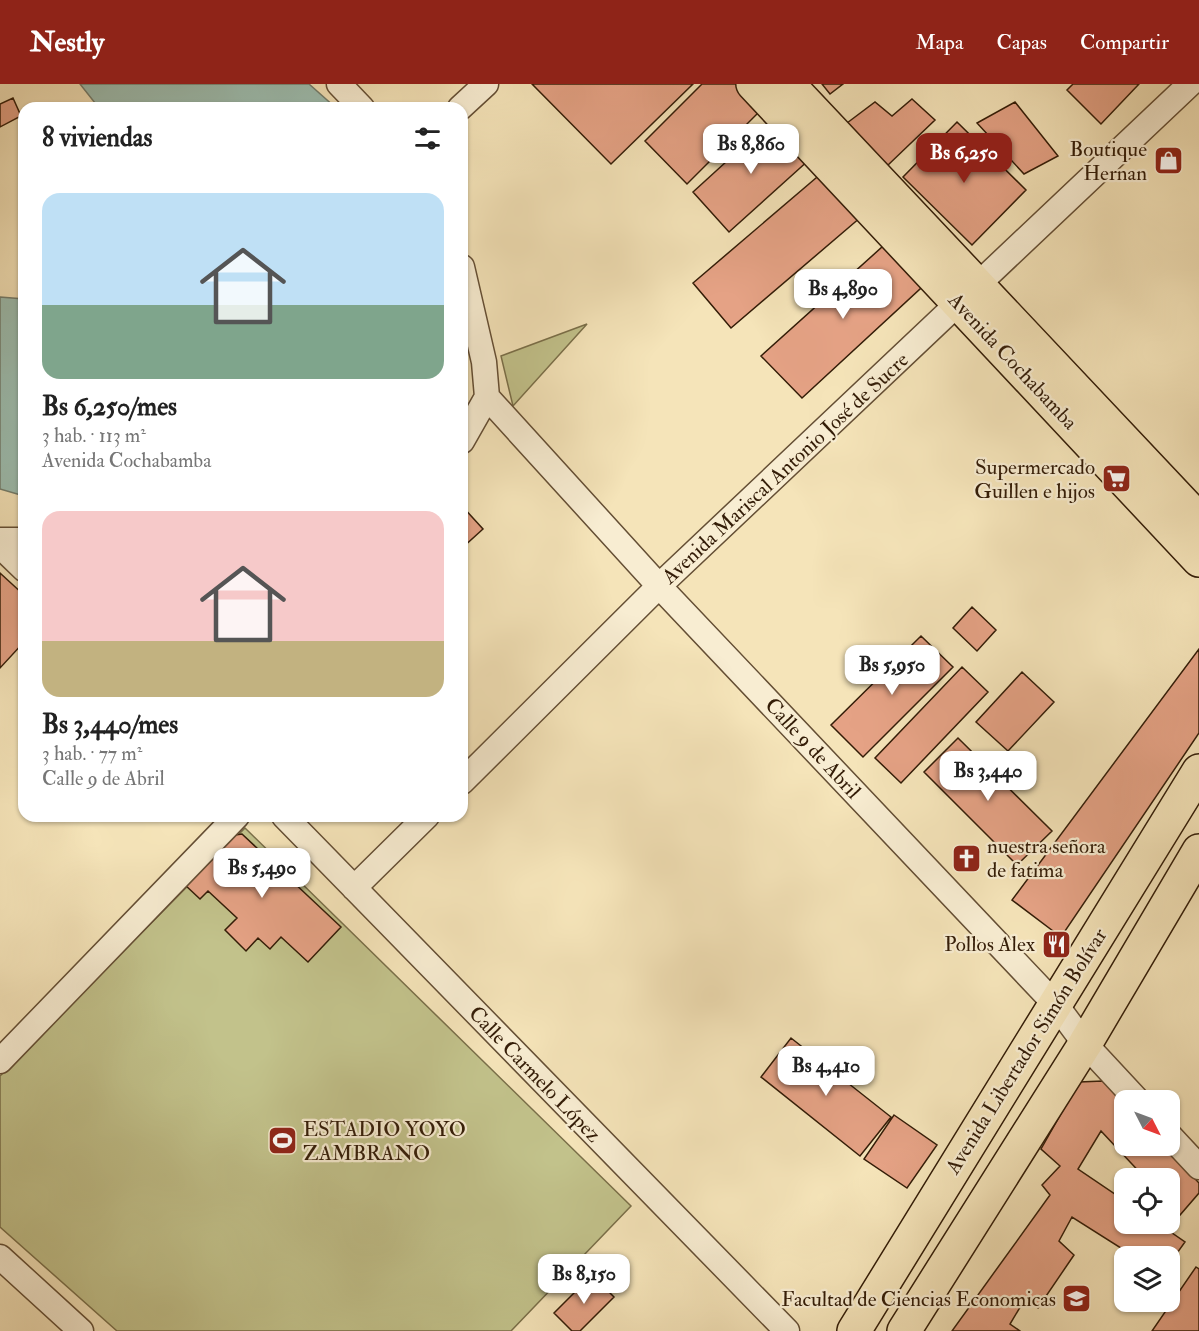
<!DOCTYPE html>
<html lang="es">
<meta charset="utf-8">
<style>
:root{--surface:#fff;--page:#f2f2f2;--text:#222;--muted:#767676;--accent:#8f2418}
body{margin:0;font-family:"IM FELL Double Pica",serif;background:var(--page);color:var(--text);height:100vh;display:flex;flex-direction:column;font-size:22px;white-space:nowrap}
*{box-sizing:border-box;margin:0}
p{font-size:20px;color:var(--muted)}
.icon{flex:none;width:33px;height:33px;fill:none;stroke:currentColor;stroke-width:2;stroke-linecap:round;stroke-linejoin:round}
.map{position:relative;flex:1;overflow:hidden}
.details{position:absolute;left:18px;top:18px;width:450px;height:720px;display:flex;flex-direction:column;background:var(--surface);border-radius:18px;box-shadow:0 2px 4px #0004}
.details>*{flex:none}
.needle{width:39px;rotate:132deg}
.fabs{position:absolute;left:1114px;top:1006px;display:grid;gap:12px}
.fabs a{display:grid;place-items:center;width:66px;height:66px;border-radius:12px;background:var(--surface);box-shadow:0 2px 4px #0004;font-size:30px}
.price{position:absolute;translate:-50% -51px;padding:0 14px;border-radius:12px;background:#fff;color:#222;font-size:20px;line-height:39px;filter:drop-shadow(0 2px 3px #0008)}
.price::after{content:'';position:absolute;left:50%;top:36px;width:18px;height:14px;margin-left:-9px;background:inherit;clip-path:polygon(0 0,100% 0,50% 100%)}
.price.on{background:var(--accent);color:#fff}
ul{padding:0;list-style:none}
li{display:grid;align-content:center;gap:12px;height:318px;padding:0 24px}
li span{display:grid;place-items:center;height:186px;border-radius:18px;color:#555}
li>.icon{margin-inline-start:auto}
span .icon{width:108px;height:108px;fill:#fffc;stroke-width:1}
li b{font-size:26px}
h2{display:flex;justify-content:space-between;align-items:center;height:72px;padding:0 24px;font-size:26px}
header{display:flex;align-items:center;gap:36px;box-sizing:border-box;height:84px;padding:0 30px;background:var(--accent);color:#fff}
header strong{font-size:28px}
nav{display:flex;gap:33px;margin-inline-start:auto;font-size:21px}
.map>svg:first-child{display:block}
.green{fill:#c2c28b;stroke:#7a6f49;stroke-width:1.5}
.water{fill:#9cbeb1;stroke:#727d6d;stroke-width:1.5}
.building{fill:#e5a285;stroke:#331c07;stroke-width:1.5}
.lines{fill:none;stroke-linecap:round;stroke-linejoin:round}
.street-casing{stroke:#644e34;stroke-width:27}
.primary-casing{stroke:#331c07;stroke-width:36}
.street{stroke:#f8edd2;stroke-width:24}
.primary{stroke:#f5e4b9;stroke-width:33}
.labels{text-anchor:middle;stroke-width:4.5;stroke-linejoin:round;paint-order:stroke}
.poi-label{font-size:21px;fill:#331c07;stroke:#f8edd2;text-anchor:end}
.street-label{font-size:21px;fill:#331c07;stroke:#f8edd2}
</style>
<header>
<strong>Nestly</strong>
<nav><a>Mapa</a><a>Capas</a><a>Compartir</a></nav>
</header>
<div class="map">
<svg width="1199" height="1247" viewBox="0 0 1199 1247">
<rect width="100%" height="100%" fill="#f5e4b9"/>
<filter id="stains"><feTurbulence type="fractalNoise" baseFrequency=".00333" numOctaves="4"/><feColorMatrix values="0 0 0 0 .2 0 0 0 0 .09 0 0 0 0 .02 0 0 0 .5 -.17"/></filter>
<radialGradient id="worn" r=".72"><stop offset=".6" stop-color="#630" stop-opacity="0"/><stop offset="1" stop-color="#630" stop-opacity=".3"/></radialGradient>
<path class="green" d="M587,240l-74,82 -12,-50z
M245,744l386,378 -120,125h-394l-117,-104v-151z"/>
<path class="water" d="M80,0h229l27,24h-237z
M0,213l24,2v197l-24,-7z"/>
<path class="building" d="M532,0h161l-82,80z
M702,0h41l22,22 -78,78 -42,-43z
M822,0h21l-13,10z
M1073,0h66l-38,40 -34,-34z
M13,14l8,18 -21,11v-23z
M912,15l23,21 -48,46 -40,-43 28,-21 17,14z
M1015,18l43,54 -34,18 -47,-51z
M773,35l37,40 -81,73 -36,-40z
M957,38l69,68 -54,55 -69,-68z
M823,88l38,45 -130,111 -38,-45z
M892,154l29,50 -119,110 -41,-42z
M462,422l21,23 -21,19z
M0,489l24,22v47l-24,26z
M972,523l24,23 -19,21 -24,-23z
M921,552l32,31 -90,90 -32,-32z
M1199,565v84l-138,204 -49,-37z
M962,583l26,25 -87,91 -26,-25z
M1022,588l32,30 -46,49 -32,-29z
M958,654l94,93 -35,34 -93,-93z
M242,750l99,93 -33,35 -27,-25 -11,12 -12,-11 -12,13 -21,-21 12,-12 -29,-27 -8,8 -16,-15 44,-48z
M791,954l100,79 -31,39 -99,-79z
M1103,997l22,24v41h39l35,37v10l-19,22 -10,-11v-25h-24l-45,-48 -23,38 47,32v23h34l26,18 -15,21v-6h-35l-63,-40 -13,24 15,14 -36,53 -13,-9 -15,25 10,7h-68l98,-136 -8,-10 18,-19 -19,-17 38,-67z
M894,1031l43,30 -30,43 -43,-29z
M1196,1183l3,2v62h-47z
M592,1191l22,22 -34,34h-8l-18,-18z"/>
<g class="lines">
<defs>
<path id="street" d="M339,0l23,24
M460,24l26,-24
M462,183l22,95 3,35 -25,44
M487,313l172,189 397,419 29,39 53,57
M0,456h24
M0,462l24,23
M462,698l197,-196 531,-502
M284,732l503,515
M354,804l73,-72
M0,977l237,-245
M1170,1052l29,31
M0,1173l81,74"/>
<path id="primary" d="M753,0l446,476
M788,0l411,436
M854,1247l345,-560
M904,1247l181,-287 114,-193"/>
</defs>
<use href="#street" class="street-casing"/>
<use href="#primary" class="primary-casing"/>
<use href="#street" class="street"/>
<use href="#primary" class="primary"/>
</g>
<defs>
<symbol id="shop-square" viewBox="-11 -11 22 22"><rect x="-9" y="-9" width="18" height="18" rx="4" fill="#8f2418" stroke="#f8edd2"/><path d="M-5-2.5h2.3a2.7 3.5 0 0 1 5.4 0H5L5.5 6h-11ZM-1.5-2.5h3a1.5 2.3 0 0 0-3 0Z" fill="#fff"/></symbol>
<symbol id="supermarket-square" viewBox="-11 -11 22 22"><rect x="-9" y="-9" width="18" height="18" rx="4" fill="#8f2418" stroke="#f8edd2"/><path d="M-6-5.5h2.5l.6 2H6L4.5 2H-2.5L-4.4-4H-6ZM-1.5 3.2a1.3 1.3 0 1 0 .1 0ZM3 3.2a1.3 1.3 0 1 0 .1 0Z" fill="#fff"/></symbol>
<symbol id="church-square" viewBox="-11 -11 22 22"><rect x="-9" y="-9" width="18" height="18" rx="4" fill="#8f2418" stroke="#f8edd2"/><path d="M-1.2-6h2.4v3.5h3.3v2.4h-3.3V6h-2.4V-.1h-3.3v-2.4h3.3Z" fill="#fff"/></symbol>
<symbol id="restaurant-square" viewBox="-11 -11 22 22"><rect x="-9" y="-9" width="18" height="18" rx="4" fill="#8f2418" stroke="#f8edd2"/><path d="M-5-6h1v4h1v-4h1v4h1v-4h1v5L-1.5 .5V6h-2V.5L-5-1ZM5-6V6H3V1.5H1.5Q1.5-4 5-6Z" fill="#fff"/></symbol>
<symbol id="stadium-square" viewBox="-11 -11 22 22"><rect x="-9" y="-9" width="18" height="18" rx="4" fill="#8f2418" stroke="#f8edd2"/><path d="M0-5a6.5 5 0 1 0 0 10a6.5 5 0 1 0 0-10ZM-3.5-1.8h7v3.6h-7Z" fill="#fff"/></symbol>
<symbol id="university-square" viewBox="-11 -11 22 22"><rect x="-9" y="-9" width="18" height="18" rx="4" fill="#8f2418" stroke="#f8edd2"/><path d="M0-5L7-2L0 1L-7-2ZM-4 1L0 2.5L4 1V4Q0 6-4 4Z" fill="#fff"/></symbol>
</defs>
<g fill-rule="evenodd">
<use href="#shop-square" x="1152" y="60" width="33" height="33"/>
<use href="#supermarket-square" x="1100" y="378" width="33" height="33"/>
<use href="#church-square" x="950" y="758" width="33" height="33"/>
<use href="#restaurant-square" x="1040" y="844" width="33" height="33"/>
<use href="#stadium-square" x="266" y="1040" width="33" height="33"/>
<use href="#university-square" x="1060" y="1198" width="33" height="33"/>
</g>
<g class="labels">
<g class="poi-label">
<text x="1147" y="72">Boutique<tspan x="1147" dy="24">Hernan</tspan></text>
<text x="1095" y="390">Supermercado<tspan x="1095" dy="24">Guillen e hijos</tspan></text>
<text x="987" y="769" text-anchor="start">nuestra señora<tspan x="987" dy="24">de fatima</tspan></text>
<text x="1035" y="867">Pollos Alex</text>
<text x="303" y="1052" text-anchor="start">ESTADIO YOYO<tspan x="303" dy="24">ZAMBRANO</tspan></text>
<text x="1056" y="1222">Facultad de Ciencias Economicas</text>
</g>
<g class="street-label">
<text transform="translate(1013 277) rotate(47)" y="7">Avenida Cochabamba</text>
<text transform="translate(785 384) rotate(-43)" y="7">Avenida Mariscal Antonio José de Sucre</text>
<text transform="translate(813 664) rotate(47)" y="7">Calle 9 de Abril</text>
<text transform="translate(1026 967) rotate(-58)" y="7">Avenida Libertador Simón Bolívar</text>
<text transform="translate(535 990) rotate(46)" y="7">Calle Carmelo López</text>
</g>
</g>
<rect width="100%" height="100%" filter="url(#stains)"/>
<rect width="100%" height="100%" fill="url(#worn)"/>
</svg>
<div class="fabs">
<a><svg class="needle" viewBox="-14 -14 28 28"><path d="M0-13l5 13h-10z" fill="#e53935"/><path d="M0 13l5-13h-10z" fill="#767676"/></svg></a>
<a><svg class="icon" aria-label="locate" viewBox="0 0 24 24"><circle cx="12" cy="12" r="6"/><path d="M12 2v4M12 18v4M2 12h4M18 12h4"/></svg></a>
<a><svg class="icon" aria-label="layers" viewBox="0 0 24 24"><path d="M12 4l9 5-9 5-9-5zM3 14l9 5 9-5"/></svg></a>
</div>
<b class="price" style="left:751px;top:91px">Bs 8,860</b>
<b class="price on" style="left:964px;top:100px">Bs 6,250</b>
<b class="price" style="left:843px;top:236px">Bs 4,890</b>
<b class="price" style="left:892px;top:612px">Bs 5,950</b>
<b class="price" style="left:988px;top:718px">Bs 3,440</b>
<b class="price" style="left:262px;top:815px">Bs 5,490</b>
<b class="price" style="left:826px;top:1013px">Bs 4,410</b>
<b class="price" style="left:584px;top:1221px">Bs 8,150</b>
<section class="details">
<h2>8 viviendas<svg class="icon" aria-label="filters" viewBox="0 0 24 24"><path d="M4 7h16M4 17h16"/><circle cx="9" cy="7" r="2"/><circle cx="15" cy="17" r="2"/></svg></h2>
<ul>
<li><span style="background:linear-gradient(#bfe0f5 60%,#7fa58c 0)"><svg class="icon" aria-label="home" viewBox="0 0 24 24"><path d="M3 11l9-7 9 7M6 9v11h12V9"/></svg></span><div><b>Bs 6,250/mes</b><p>3 hab. · 113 m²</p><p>Avenida Cochabamba</p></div></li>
<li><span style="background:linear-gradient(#f6c9c9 70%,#c2b280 0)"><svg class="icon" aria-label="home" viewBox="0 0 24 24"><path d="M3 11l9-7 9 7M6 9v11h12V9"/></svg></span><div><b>Bs 3,440/mes</b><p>3 hab. · 77 m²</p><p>Calle 9 de Abril</p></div></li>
</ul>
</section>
</div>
